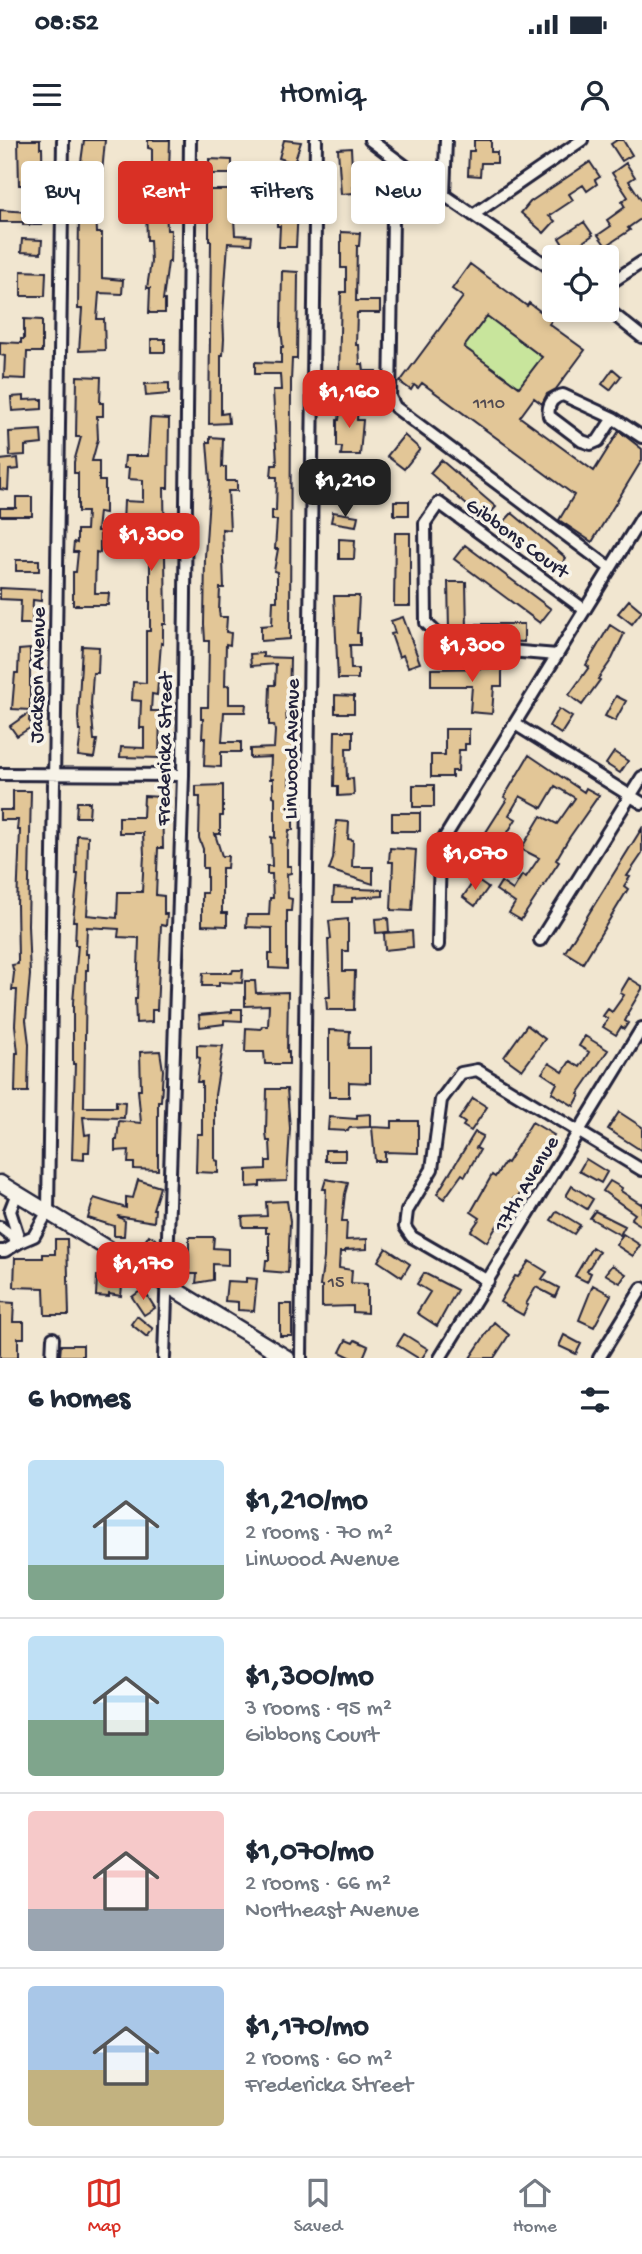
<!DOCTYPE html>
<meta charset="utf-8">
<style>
:root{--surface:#fff;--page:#f2f2f3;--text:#1f2937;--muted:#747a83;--line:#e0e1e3;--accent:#d93025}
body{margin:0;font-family:"Gochi Hand",sans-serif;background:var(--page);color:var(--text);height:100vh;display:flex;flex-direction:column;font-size:26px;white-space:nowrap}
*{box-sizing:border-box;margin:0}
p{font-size:23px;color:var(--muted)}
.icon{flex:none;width:38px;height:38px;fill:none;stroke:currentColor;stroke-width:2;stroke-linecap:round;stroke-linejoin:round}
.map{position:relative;height:1218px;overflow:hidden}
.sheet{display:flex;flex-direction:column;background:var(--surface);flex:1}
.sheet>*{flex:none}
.top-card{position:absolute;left:21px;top:21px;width:600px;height:63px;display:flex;gap:14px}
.tools{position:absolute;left:542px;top:105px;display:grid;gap:14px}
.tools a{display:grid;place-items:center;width:77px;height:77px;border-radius:7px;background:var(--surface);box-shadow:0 4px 10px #0003;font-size:35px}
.price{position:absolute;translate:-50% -60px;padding:0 16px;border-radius:14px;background:var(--accent);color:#fff;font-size:23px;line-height:46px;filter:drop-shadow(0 2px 4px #0008)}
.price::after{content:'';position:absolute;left:50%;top:42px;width:21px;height:16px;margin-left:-10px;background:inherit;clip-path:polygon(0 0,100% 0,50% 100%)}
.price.on{background:#222;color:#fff}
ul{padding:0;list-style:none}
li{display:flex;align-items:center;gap:21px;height:175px;padding:0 28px}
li+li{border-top:2px solid var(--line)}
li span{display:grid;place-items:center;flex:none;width:196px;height:140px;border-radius:7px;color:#555}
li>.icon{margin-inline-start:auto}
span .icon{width:84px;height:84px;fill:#fffc;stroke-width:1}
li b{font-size:30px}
h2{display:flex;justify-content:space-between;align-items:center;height:84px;padding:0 28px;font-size:30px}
.tag{padding:0 24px;border-radius:7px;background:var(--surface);box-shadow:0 4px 10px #0003;font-size:24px;line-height:63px}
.tag.on{background:var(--accent);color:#fff}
.status{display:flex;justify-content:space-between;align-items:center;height:49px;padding:0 35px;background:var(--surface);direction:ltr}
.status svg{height:19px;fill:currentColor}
header{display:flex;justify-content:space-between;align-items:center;height:91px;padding:0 28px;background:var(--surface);font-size:32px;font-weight:600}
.dock{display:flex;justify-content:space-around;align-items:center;height:98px;border-top:2px solid var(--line);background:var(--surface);font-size:19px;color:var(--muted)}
.dock a{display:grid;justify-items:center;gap:4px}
.dock .on{color:var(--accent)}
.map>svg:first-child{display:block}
.green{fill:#c8e59c;stroke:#75846c;stroke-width:2}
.building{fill:#e2c697;stroke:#22223b;stroke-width:2;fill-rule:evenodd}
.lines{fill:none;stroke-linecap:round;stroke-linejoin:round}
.minor-casing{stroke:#22223b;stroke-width:16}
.major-casing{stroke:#22223b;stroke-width:19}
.minor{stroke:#f7f3e8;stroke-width:10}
.major{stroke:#f7f3e8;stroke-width:14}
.labels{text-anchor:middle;stroke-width:7;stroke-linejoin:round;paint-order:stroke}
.number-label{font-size:18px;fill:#524b52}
.street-label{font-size:21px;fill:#22223b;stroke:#f7f3e8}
</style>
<div class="status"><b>08:52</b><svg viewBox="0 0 49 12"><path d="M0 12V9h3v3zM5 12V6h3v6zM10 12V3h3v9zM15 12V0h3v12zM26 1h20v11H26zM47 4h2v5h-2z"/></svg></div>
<header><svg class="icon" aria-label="menu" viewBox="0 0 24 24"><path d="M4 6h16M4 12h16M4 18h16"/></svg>Homiq<svg class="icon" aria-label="person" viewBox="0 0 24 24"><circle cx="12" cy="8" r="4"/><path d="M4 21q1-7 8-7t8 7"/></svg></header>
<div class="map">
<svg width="642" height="1218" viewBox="0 0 642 1218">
<rect width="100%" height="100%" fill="#f1e6d0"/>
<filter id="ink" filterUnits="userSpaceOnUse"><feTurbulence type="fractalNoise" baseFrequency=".0143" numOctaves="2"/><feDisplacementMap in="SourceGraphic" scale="14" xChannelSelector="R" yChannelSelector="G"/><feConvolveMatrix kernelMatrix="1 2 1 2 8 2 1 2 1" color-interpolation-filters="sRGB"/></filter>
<g filter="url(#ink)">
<path class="green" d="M487,176l55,41 -23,30 -55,-40z"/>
<path class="building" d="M18,0h22v8h2l1,45 2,13h-3v19h-19v-3h-23v-12l28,2 -1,-27h-8z
M84,0h21l-5,55 -4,15 1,23h5v45l21,2 -1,14 -23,-1 -2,26h7l1,31 -26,1 3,-42h-4l1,-97 9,-28h-5l1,-22h-3z
M148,0h22l-2,63h-2l1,27h4l-1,32h-2l-5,38h2v13h-16l1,-25h-3l4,-26 -1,-22h-3l-1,-32h3l-1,-36h4v-23l-4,-1z
M284,0l17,2 -7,21 -15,-5z
M474,0h17v12h6v11h-16l-1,13 -12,-1 1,-24h5z
M617,0h6l9,15 -10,6 -11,-17z
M351,8l1,19 24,3 -2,15 -21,-3 1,11 -13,1 -3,-45z
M209,19l23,1v14h-23z
M590,22l10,15 -5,3 2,4 -10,7 -4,-6 -14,9 4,6 -24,16 6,5 -11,12 -23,-20 9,-11z
M626,23l9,14 -6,4 13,20v17l-14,10 2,2 -24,16 -8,-11 13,-9 -4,-6 18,-13 -3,-5 6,-5 -16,-24z
M209,50h25v12h-1l2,33 17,1 -1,8 -23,-1 -5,72 1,24 -1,16h-2v59l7,-1 1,10 -20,1 2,-183h-2z
M277,50h22l-3,57h-17l1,-21h-3v-8l-22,-2 1,-10 21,1z
M584,82l9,13 -25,17 -9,-14z
M341,92l19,1 -1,13h-2l-1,55h24v12h-23l-1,32h3l1,19h3l1,7h12l-1,8h-5v21h-12l1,-25 -20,1 2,-84h5v-24h-5z
M22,99l20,1 -1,13 -20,-1z
M470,124l57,42 2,-3 23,17 -3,4 36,26 -29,39 -9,5 -5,10 -8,-6 -14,19 74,54 25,-40 23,18v11l-50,82 -33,-22 15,-25 -152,-112 -4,5 -4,-3 -3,5 -11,-8 63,-85 -11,-8zM487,176l55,41 -23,30 -55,-40z
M21,131l25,1 -1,24h-24z
M282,131l16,1 -1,87h-5l-1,23 -1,257 -29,2v-15l11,-1 1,-24h4v-29l-3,-1 4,-22h-3l2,-29h-5v-9h4l1,-34h-6l1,-12h5l-4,-75h8l-1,-16h-25v-12l26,1v-16h2l-2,-18z
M24,179l18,1v32h-15l-1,27 -22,-1 1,-22 -5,-1v-13l21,1v-4h3z
M151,199h14v13h-14z
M613,229l8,7 -11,14 -8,-6z
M77,236l24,1 -1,26h3v13h-6l1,23 -6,22h7v20h6v32l-6,-1 -2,19h3v22l-4,-1 -1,41h14l-1,12h-35v-33h3l2,-20h-5l1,-10 3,1v-13h9l1,-18h-9v-39h-4v-11l7,-25h-5z
M169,243v11l-23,2 -1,-12z
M24,256v4l18,-1v10l-30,2 -1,-14z
M341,263l17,1 -1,16h6l-3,35h-19l1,-8h-5v-27h2z
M150,278l19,1 -1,69h-4l2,136h-3v20l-2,-1 -4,52 -5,-1 -1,17h9l-1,47 -39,-1 1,-10 23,1v-20h-4l1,-27 -9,-1 1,-18 13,1v-52h4v-103h-3v-4h-24l1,-23 19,1v-22l-15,-1 1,-11h-5l1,-12h23z
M41,290l1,14 -17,2v9l-15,1 -1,-24z
M404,295l16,14 -16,20 -17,-13z
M210,297l13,1 -1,29h4v14h11v10h-9l2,39 -8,-1 2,59h-4l-1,23 1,6h7l-1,15 5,1 -1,12 -4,-1 -1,42 4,-1v19h17l-1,8h-21l-2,30h19v10h-20v15l-17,-1 1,-28h-3l1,-19h-2v-12h7l1,-66h-4l-1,-17 1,-67 5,-76 -3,-39h3z
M18,318l1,11 -10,1 -1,20 -8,-1v-29z
M441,320l55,47 -12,13 -54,-47z
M356,338l1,13h-19v-12z
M16,357h16v19h-32v-8h16z
M394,361h15v14h-15z
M333,372l25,4 -2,10 -25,-4z
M512,373l54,45 -11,14 -55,-46z
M395,393h15v73h-16z
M339,399l16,1 -1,19h-15z
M465,405l86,64 -11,14 -86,-64z
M16,420h23v11h-23z
M448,442h18l1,47 -18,1z
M0,448l41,2v11l-8,-1 -1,24h-12l1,-24 -21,-1z
M334,456h25l-2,37h3v12h-10l1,24h7v10h-20z
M629,460l13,11 -10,13 -14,-11z
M403,477l17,46 -12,4 -5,-12 -4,2 -8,-23 4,-1 -4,-12z
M477,484h47v18l-48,-2z
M610,485l14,9 -12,25 -14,20 2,1 -18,25 -13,-10 20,-28 -3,-2z
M82,506l17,1 -1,26h-5l-2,31 3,36h3l-3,18 -16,-2 3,-25h-2l-1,-14z
M30,509v61l-18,-1 3,-36h3l1,-23z
M263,513v4l27,1 -1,50h-3l2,35h6l-1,12h-3l-1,30 4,1v44h-4l-2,20v16h4v7l-4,1 1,24 4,1 -1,12h-4v58l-18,-1v-14h3v-26l-26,-1 1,-12h22l1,-17h3l-1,-24h-5v-8h5l-1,-29 4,1v-41l-2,-1v-17h-3l1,-22 -21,1v-9l24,-1 1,-17 -1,-6h-5v-9l1,-31h5l1,-21 -25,2 -1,-12z
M502,528v18h-8l-2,28 -22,-2 2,-26h-41v-17z
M335,555l19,1v17h-19z
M616,556l10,5 -11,20 -10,-5z
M559,569l13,8 -11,17 -12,-8z
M30,572l-1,9 4,5 -16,10 -7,-10z
M445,589h24v15h-4v6h-6l-1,21h-6v6h-21v-22h14z
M335,591h18v17h-7l1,31 6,-1 1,17 -16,1v-10h-4z
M614,612l14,9 -8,12 -14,-9z
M529,615l55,37 2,-4 13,7 -30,43 -13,22 3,2 -38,58 -12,-7 6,-10 -19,-13 5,-8 12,8 9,-15 4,2 13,-19 -18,-9 20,-33 16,8 18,-26 -20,-12 -13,22 -22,-12 -11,19 7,4 -33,54 -19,-13 12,-18 3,1 28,-44 -3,-2z
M223,645v31h-3v18h-5l7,22h6l-1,12h-5v45h5v13l-25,-1v-32h5v-25h-4v-19l-4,-11 1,-41h-4v-11z
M413,645h21v22h-21z
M13,651h18l-3,134 2,50 -4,45 3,24 -1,48h-13l1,-39h2l-3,-28 2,-35h-5l2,-17 -2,-8 6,-1v-6l-1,-53 3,-75h-3l1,-10h-18v-10h13z
M144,656l18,1 1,51h-5l-2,47 8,1v18h3l-1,12 -5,-1 -4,85h-5v12l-16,1 -1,-24h2l2,-61 -21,-1 1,-8 -32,-2 -1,27h2v16h-2l-2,137h32v-6l9,1 -1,16 -41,-1 2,18 5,-1 -1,18h-5v8l-12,-1 3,-95h-2v-62l5,-57h-3l1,-24h-3l5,-47h-2l1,-39 11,1 -1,48h2l-2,31 30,3 1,-26h24l2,-37 -1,-22h-24v-16h24z
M77,662h13l-1,15h-13z
M392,673h28v18h-28z
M336,681l13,1 -1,17 5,1 -1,27h21v17l-44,-14 4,-11z
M642,688v26l-15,22 3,1 -6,9 4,3 -45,74 -18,-11z
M390,708l26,2 -4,61 -21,-1 2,-48h-4z
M475,739l13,9 -13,18 -12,-9z
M334,748l49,2v6l-31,2v4h-19z
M388,778l1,14 -13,1 -1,-14z
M348,779v32h-5v20h12l-1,39h-27l-1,-13h4l-2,-58h3l-2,-18z
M412,791l1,16 -28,3 -1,-17z
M233,830h10l-1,13 -23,-1v4h-17l1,-13h29z
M629,838l13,8v3l-15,25 1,1 -3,6 3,2 -4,6 -3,-2 -5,8 -13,-8 5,-8 -5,-3 5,-7 4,3 12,-17 -4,-2z
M245,841h10l1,12 32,-1 -1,60h2v12h-24l-1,-12h-19l1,-24 15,1 1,-3h6l1,-21 -24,1z
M232,869h10v12l-18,-1v4l-24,3 -1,-12 33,-3z
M527,885l18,14 -23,31 -18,-13z
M329,890l21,1 -1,17h21v35l-21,-1v15h-20z
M585,896l23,14 -30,44 2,1 -6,11 -22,-13 5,-10 -15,-10 7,-10 14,9 7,-11 10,6 9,-15 -10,-6z
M197,905l26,1 -8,49v65l3,1v12l-22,-1 1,-38h5v-52h-5l3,-24 -3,-1z
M160,911l3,19 -2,31h-3v69l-24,-1v-6h-6l1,-13 -14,1v-11h2l2,-19 22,2 -3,-33h3l-1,-38z
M267,949h20l3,39 -3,53 -27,1v4l-13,1v-17l19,-1v-8h5l-1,-20h-3l-1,-8z
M473,958l14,9 -16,24 -8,-5 2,-3 -6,-4z
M619,972l23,15v24l-34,-22z
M370,974v13l-21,1 -1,3 -20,-1 1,-13 28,2v-4z
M392,981h26v32l-33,-1v9h-10l-3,-34 20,1z
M532,982l22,13 -15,24 -1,-1 -11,18 3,2 -14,22 -2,-2 -27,44 -16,-11 9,-13 -9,-6 21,-37 3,2 10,-15 2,1z
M475,992l8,4 -7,12 4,2 -15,26 -3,-2 -18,25 -7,-5z
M325,1010h20v11h-20z
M586,1019l21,13 -6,11 -22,-12z
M326,1039l22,4 -3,11 -3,27h5l-1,19 21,-1v10l-22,1v2h-5l-1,16 13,2 -1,13 16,1v29l-14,-1v-6l-31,1v-21h-2l4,-28 2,-69h-3z
M138,1040l22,7 -7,22h2l-1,13 -37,-6 8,5 -1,15h-10v-10l-26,-8 6,-20 32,10v-11l7,1z
M610,1041l12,7 -1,3 20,13 1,-2v24l-11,-7 4,-5 -32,-23z
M572,1046l21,13 -6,10 -21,-13z
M287,1061l3,20 -2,52 -23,-2 1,-11h3v-27h-3v-6h-23l-1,-10 25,-1 -1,-14z
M557,1071l23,14 -6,9 -23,-14z
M595,1071l30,15 -5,9 -30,-17z
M623,1094l17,11 -7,11 -17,-11z
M149,1095l11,7v11l-4,6 -16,-10z
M189,1097h25l-1,11 15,1v16l-15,-1v16l-17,3 1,-9h-8z
M55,1099h12l2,76h-24l-1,-27 -30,-1 1,-29h28v-4h12z
M592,1107l7,5 -12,19 4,2 -4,9 -12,-6z
M386,1108l24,16 -8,13 -24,-16z
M529,1121l18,11 -5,7 17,9 -4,9 -19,-10 -10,17 2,1 -5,10 -23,-13 15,-26 3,1z
M612,1125l14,9 -6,9 -15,-9z
M424,1133l33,17 -20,36 -20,-13 13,-21 -13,-8z
M97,1136h13v8l12,2 -1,10 -12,-2v3l-13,-1z
M246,1138l11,1 -3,32 -16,-1v-8l-13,-1 2,-20 19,1z
M593,1145l18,10 -17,32 -15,-7z
M143,1149l12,19 -11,7 -12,-18z
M0,1162l14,1 -1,19h11v16h-6v20h-18z
M280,1164h12v32h-12z
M137,1176l16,13 -6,8 -16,-13z
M494,1182l15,13 -15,23h-24z
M404,1194l24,15 -6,9h-4l-21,-13z
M564,1195l17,9 -5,10 -17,-8z
M346,1200l7,3 2,-3 13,6 -5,12h-11l-12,-6z
M61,1205h22v11h-23z"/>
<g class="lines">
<defs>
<path id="minor" d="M370,0l74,55 111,76
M394,18l-4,239 5,10 215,161
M444,55l2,-55
M473,75l109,-75
M607,145l35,-23
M607,169l35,28
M613,278l-15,23 -7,3 -9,-3 -33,-25c-2,-11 3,-19 14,-21l50,23 29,19
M557,515l-107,-9 -24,-23 -1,-100 14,-20 146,107
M515,584l127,79
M0,634l183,1
M540,800l102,-163
M438,805l2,-100 202,-328
M0,1087l20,15 14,-6 14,-25 15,-1071
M0,1111h5l15,-9 -10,-31 7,-18
M488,1141l-76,-44 -7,-10 2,-16 25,-42 9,-69 20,-27 16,-3 165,100
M52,1218l1,-20
M164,1218l19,-583 7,-635
M301,1218l15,-1218
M440,1218l202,-330
M599,1218l43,-70"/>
<path id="major" d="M0,1043l287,175"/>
</defs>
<use href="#minor" class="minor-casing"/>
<use href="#major" class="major-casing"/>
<use href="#minor" class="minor"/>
<use href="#major" class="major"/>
</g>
</g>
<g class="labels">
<g class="number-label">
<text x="489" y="268">1110</text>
<text x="336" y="1147">15</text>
</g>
<g class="street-label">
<text transform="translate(518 397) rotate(36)" y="7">Gibbons Court</text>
<text transform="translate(36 535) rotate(-89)" y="7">Jackson Avenue</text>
<text transform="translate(163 609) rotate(-89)" y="7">Fredericka Street</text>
<text transform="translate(290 609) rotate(-89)" y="7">Linwood Avenue</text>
<text transform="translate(525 1043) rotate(-59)" y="7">17th Avenue</text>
</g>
</g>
</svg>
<div class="tools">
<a><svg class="icon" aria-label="locate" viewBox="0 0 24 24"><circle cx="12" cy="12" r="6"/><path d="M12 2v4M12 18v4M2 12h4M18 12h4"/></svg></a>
</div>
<b class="price" style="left:349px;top:290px">$1,160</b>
<b class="price on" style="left:345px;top:379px">$1,210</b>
<b class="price" style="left:151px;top:433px">$1,300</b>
<b class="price" style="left:472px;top:544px">$1,300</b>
<b class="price" style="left:475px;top:752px">$1,070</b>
<b class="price" style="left:143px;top:1162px">$1,170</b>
<div class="top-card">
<a class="tag">Buy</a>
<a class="tag on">Rent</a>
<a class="tag">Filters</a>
<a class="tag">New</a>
</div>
</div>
<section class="sheet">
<h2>6 homes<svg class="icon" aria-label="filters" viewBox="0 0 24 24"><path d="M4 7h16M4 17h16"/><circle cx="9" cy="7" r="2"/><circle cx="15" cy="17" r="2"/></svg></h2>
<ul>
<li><span style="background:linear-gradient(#bfe0f5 75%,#7fa58c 0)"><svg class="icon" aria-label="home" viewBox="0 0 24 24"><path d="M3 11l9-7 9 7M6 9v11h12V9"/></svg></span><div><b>$1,210/mo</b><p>2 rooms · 70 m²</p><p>Linwood Avenue</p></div></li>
<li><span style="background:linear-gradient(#bfe0f5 60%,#7fa58c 0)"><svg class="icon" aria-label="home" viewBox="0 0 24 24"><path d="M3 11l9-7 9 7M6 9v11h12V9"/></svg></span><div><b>$1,300/mo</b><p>3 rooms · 95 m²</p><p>Gibbons Court</p></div></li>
<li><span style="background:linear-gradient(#f6c9c9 70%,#9aa5b1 0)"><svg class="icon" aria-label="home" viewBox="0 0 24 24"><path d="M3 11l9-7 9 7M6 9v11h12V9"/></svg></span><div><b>$1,070/mo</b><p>2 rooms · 66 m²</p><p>Northeast Avenue</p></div></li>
<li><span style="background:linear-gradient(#a9c7e8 60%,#c2b280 0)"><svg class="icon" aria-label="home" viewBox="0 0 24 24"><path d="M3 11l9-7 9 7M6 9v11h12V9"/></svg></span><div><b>$1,170/mo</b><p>2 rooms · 60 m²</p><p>Fredericka Street</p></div></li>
</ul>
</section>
<nav class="dock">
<a class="on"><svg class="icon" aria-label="map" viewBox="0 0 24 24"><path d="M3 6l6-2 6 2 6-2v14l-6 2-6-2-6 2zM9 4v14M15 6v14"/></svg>Map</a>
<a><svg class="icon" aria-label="saved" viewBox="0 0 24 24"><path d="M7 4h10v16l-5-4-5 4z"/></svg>Saved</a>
<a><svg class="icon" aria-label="home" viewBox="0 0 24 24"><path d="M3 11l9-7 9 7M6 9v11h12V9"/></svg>Home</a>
</nav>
